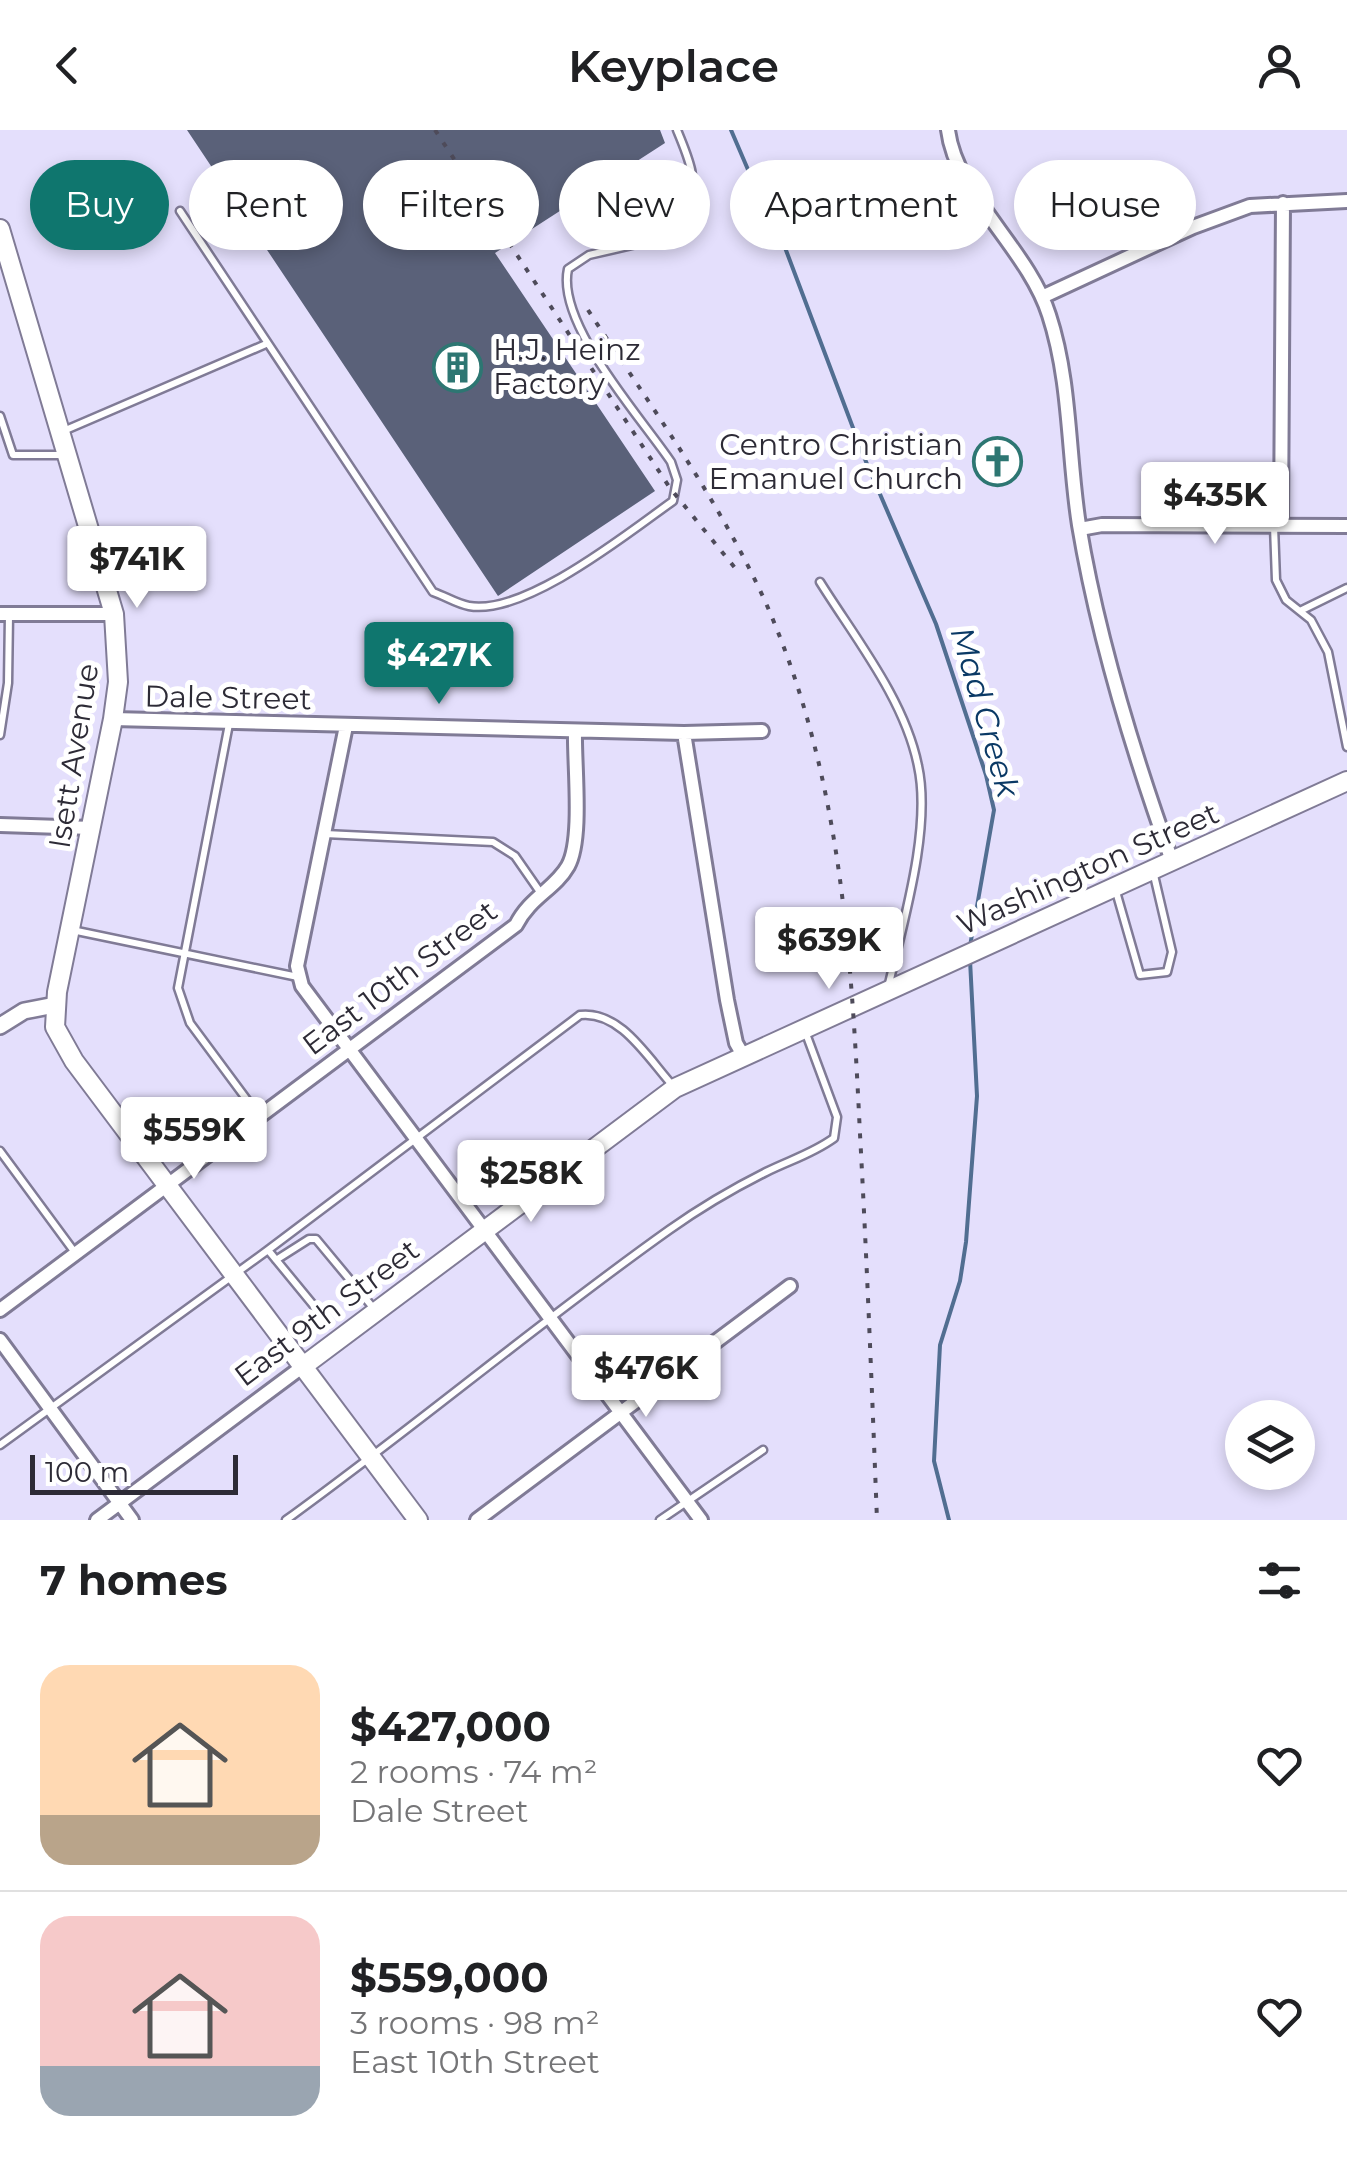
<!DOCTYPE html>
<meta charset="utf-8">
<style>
:root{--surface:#fff;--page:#f6f6f6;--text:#202124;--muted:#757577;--line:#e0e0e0;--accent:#0f766e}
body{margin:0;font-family:Montserrat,sans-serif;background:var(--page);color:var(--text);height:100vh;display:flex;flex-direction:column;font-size:38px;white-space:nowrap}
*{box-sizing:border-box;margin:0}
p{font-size:32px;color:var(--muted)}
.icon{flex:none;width:55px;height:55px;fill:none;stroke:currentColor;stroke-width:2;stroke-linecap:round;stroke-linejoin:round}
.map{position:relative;height:1390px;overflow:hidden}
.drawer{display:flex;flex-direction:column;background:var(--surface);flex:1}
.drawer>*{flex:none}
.guide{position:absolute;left:30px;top:30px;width:1288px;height:90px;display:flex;gap:20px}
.fabs{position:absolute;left:1225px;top:1270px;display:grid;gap:20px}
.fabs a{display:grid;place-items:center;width:90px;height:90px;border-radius:50%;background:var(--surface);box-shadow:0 5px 15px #0003;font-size:50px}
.scale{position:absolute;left:30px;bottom:25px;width:208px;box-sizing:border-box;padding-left:10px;border:5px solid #2d2b36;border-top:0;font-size:28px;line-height:35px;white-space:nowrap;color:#2d2b36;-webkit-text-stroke:8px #fff;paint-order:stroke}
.price{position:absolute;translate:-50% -85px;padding:0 22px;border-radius:10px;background:#fff;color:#222;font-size:32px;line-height:65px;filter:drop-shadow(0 2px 5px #0008)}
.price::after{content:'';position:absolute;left:50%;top:60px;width:30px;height:22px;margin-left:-15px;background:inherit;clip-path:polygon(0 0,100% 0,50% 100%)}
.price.on{background:var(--accent);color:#fff}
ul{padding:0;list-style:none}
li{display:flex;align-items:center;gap:30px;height:250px;padding:0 40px}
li+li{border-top:2px solid var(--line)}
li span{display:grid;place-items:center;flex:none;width:280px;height:200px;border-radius:30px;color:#555}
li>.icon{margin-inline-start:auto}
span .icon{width:120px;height:120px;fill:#fffc;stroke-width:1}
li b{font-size:42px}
h2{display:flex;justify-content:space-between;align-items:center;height:120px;padding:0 40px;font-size:42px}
.pill{padding:0 35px;border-radius:45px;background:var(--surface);box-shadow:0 5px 15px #0003;font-size:35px;line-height:90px}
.pill.on{background:var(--accent);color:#fff}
header{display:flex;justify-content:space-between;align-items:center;height:130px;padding:0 40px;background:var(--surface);font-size:45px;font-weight:600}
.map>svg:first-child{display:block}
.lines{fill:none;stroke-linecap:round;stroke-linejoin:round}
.stream{stroke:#516e91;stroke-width:4}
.building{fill:#5a6179}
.service-casing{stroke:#807b96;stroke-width:11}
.minor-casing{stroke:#807b96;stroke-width:18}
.tertiary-casing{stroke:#807b96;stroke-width:20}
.secondary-casing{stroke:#807b96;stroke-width:22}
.service{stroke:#fff;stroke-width:6}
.minor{stroke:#fff;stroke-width:12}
.tertiary{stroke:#fff;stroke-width:15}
.secondary{stroke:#fff;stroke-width:18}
.rail{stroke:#4e4b5a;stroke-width:4;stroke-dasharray:5 10;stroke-linecap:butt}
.labels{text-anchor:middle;stroke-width:10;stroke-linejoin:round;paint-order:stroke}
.poi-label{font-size:30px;fill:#2d2b36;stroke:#fff;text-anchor:start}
.street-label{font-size:30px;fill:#2d2b36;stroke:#fff}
.water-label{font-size:32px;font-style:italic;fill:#0a3965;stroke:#fff}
</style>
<header><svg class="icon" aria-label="back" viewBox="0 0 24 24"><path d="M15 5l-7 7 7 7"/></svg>Keyplace<svg class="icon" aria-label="person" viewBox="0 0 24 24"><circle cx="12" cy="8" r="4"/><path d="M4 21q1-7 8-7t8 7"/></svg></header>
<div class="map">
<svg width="1347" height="1390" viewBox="0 0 1347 1390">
<rect width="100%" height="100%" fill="#e4dffc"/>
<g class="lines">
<path class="stream" d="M731,0l39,91 8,8 86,228 72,167 50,151 8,35 -24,136
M949,1390l-15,-59 6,-116 20,-64 6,-39 11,-146 -7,-136"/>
</g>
<path class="building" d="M187,0h473l5,13 -170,110 160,238 -157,105z"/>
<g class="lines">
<defs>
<path id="service" d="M180,81l253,381c12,4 24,12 36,14 56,10 159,-73 204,-105l4,-21 -6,-18c-31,-46 -115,-138 -103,-193l21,-14 52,-12 49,-33c8,-31 -1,-51 -13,-80
M0,286l13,39h53
M61,302l205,-88
M1274,396l2,54 10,20 25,20 17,32 19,95
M820,452c35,56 85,118 98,184 14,63 -16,160 -30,222
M1300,481l47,-23
M229,594l-51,264 12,35 69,93
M0,605l8,-52 1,-68
M325,704l168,8 22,14 25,36
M1115,758l25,87 27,-3 5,-20 -19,-81
M72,800l226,47
M0,1021l76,103
M268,1120l51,62
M276,1130l33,-21h7l59,71
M0,1315l268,-195 312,-235c41,-5 69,45 94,72
M286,1390c130,-94 252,-197 383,-290 31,-22 63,-41 97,-58 24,-12 46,-18 68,-34l3,-21 -32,-86
M660,1390l103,-70"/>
<path id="minor" d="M948,0c8,65 80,119 101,185 22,67 19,141 30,210 18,108 56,233 93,336
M1042,167l151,-70 57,-21 97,-5
M1281,396l2,-323
M1080,399l22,-4 245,1
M0,484h114
M113,589l571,14 78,-2
M346,596l-49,240 5,20 399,534
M684,603l43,267 9,43 8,14
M0,695l92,3
M0,1180l516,-385c14,-28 39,-36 52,-59 15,-27 6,-102 7,-135
M0,1210l132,180
M97,1390l205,-153
M477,1390l313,-234"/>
<path id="tertiary" d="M0,896l24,-15 31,-6"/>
<path id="secondary" d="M0,99l114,385 4,68 -5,37 -56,273 -2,35 19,34 344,459
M302,1237l373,-279 672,-307"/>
</defs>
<use href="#service" class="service-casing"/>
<use href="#minor" class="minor-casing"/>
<use href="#tertiary" class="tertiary-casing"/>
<use href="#secondary" class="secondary-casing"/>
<use href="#service" class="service"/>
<use href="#minor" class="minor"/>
<use href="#tertiary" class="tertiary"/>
<use href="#secondary" class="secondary"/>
<path class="rail" d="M435,0l235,358 70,86
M588,180c61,94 130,188 177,291 76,172 86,349 95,533 7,129 12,257 17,386"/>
</g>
<defs>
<symbol id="building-ring" viewBox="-11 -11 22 22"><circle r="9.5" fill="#fff" stroke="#2d7672" stroke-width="1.5"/><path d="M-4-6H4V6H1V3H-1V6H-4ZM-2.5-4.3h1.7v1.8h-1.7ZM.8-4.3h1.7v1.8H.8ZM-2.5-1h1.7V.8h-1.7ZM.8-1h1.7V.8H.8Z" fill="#2d7672"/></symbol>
<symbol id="church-ring" viewBox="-11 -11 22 22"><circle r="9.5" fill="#fff" stroke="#2d7672" stroke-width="1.5"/><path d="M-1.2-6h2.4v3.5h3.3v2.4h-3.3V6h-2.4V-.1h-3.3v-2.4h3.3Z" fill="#2d7672"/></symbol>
</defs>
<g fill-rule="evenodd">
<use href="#building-ring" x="430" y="210" width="55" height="55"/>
<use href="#church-ring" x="970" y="304" width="55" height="55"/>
</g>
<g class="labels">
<g class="poi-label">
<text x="493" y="230">H.J. Heinz<tspan x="493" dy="34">Factory</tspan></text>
<text x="963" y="325" text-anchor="end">Centro Christian<tspan x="963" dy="34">Emanuel Church</tspan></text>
</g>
<g class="street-label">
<text transform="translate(228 568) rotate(1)" y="10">Dale Street</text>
<text transform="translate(74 626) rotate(-81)" y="10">Isett Avenue</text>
<text transform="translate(1088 739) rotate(-24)" y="10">Washington Street</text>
<text transform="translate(400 848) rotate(-37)" y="10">East 10th Street</text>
<text transform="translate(327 1183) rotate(-37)" y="10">East 9th Street</text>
</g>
<g class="water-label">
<text transform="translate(985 582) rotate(74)" y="11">Mad Creek</text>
</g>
</g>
</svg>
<div class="fabs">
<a><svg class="icon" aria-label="layers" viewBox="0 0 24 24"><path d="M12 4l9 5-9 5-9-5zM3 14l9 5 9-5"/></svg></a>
</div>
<div class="scale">100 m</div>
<b class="price" style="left:1215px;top:417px">$435K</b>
<b class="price" style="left:137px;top:481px">$741K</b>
<b class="price on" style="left:439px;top:577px">$427K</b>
<b class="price" style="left:829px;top:862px">$639K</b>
<b class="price" style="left:194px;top:1052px">$559K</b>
<b class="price" style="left:531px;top:1095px">$258K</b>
<b class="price" style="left:646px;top:1290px">$476K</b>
<div class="guide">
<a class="pill on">Buy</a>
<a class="pill">Rent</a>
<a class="pill">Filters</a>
<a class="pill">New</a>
<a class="pill">Apartment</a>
<a class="pill">House</a>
</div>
</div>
<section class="drawer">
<h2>7 homes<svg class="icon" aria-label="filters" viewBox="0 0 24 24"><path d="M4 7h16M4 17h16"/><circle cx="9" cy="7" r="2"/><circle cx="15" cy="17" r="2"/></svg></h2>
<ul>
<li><span style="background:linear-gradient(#ffd9b3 75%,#b9a48a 0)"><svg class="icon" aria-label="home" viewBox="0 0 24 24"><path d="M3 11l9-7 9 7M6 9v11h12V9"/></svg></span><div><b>$427,000</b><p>2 rooms · 74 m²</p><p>Dale Street</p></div><svg class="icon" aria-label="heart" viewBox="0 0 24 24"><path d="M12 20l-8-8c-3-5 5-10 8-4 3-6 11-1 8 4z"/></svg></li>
<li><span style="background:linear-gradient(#f6c9c9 75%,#9aa5b1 0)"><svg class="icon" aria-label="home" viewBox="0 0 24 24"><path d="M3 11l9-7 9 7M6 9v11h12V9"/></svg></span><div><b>$559,000</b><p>3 rooms · 98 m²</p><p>East 10th Street</p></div><svg class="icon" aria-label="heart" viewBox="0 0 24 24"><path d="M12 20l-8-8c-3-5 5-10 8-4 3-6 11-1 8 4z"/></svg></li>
</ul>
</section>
